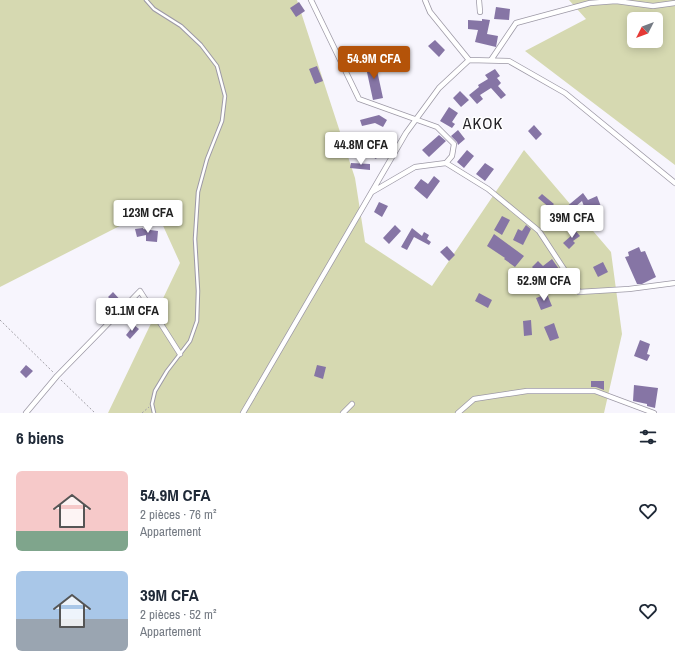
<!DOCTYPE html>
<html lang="fr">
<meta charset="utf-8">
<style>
:root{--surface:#fff;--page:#f6f6f7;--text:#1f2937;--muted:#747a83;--accent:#b45309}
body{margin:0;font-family:"Archivo Narrow",sans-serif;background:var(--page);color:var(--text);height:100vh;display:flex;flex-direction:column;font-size:15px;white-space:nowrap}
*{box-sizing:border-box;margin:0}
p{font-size:13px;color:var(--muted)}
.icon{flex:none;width:22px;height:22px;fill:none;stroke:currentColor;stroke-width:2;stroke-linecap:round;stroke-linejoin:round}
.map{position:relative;height:413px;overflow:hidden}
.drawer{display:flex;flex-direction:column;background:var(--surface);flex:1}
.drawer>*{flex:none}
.needle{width:26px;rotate:228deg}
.buttons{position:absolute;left:627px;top:12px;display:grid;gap:8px}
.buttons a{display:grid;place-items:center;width:36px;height:36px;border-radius:6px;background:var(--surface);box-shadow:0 2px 10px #0003;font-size:20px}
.price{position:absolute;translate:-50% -34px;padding:0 9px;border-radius:4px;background:#fff;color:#222;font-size:13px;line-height:26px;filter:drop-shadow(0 1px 2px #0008)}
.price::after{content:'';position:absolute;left:50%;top:24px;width:12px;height:9px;margin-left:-6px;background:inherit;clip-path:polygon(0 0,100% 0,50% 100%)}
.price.active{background:var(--accent);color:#fff}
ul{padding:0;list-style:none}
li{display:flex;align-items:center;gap:12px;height:100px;padding:0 16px}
li span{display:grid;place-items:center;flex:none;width:112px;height:80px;border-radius:6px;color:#555}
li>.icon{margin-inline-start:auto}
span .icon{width:48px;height:48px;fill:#fffc;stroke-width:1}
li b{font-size:17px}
h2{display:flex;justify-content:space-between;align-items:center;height:48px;padding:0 16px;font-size:17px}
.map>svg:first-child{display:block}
.green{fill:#d6d9b1;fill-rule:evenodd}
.building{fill:#8675a5}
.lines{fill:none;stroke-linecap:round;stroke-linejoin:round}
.lane-casing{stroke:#9d99a6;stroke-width:4.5}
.street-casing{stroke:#9d99a6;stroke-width:6}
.path{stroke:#a3a1a8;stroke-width:1;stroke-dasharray:2 2;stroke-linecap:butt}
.lane{stroke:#fff;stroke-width:2.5}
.street{stroke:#fff;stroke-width:4.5}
.labels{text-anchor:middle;stroke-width:3;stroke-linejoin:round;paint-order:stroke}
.quarter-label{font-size:16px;letter-spacing:1px;fill:#242227;stroke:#fff}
</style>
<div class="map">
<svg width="675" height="413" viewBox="0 0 675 413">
<rect width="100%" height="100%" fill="#f7f5fd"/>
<path class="green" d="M0,0h297l58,178 10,64 67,44 92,-136 87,102 11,82 -18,79h-496l72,-150 -25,-55 -155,79z
M569,0h106v165l-150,-114 61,-32zM634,19h22v22h-22z"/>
<path class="building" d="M299,2l6,9 -9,6 -6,-9z
M496,7l14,2 -1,11 -15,-1z
M482,19l8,1 -3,14 11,2 -2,11 -21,-5 3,-12 -10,-1v-9l14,1z
M435,40l10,10 -6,7 -11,-11z
M375,61l8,37 -10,2 -8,-37z
M317,66l6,15 -8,3 -6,-15z
M495,69l5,7 -3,2 4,5 -3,3 8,9 -5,4 -10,-11 -11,7 3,4 -6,5 -8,-9 10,-8 -1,-2 10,-6 -3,-4z
M460,91l9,9 -8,7 -8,-9z
M449,107l9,6 -6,9 3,2 -3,4 -12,-7z
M379,115l8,5 -4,7 -8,-4 -13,3 -2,-6z
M534,125l8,9 -6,6 -8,-9z
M458,130l7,9 -7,6 -1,-3 -6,-6z
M439,135l7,6 -17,16 -7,-7z
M374,136l11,7 -9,16 -11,-7z
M467,150l7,6 -10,12 -7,-6z
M351,163l19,1v6l-20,-2z
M485,163l9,6 -9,12 -9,-7z
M434,176l6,5 -13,18 -13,-11 7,-9 7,5z
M583,193l5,7 9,-4 6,16 -15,5 -6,-16 -13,11 -4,-4z
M542,194l12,10 -4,4 -12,-10z
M379,202l9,4 -6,11 -8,-5z
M502,216l8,4 -8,15 -8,-5z
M395,225l6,6 -12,13 -6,-6z
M526,225l5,4 -8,16 -10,-5 5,-11 4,2z
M143,228v1l15,2 -1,11 -11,-1v-6l-9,2 -2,-8z
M412,228l10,8 2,-4 5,3 -2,4 4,3 -2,3 -15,-8 -7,13 -6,-3z
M574,229l6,7 -7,5 2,2 -6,6 -6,-6 9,-8 -2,-3z
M494,234l30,22 -9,11 -11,-8 1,-1 -18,-12z
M447,246l8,9 -6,6 -9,-9z
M639,247l2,5 4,-1 11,26 -14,7h-5l-12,-27 4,-1 -1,-4z
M552,259l7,10 -10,8 -1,-1 -4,4 -12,-13 6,-6 5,5z
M603,262l5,10 -10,5 -5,-10z
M113,292l10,11 -4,4 -11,-10z
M479,293l13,7 -4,8 -13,-7z
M547,294l5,12 -11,4 -5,-12z
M531,320l1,15 -8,1 -1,-15z
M554,323l5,15 -9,3 -6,-14z
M134,325l5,4 -9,10 -4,-4z
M640,340l10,4 -3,10 3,1 -3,6 -13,-5z
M26,365l7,6 -7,7 -6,-6z
M317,365l9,2 -3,12 -9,-3z
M591,381h13v9l-8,-3h-5z
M634,385l24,3 -3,20 -8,-2v-2l-14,-3z"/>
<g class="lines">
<defs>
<path id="lane" d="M146,0l8,9 27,17 20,19 16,21 8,30 -3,25 -15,38 -9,33 -3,47 3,52 -1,30 -7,20 -23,30 -12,20 -3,13 2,9"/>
<path id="street" d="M311,0l48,99 78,28 17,17 -2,12 -6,7
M425,0l5,12 39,48
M479,0l1,12
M491,60l25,-37 74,-20 26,-2 37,5 22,-3
M372,192l43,-25 31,-4 42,26 51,42 40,61 50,-3 46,-6
M26,413l31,-37 83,-85 40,63
M243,413l163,-280 33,-45 30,-28 40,1 56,32 110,90
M343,413l9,-9
M458,413l16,-14 53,-8h68l59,22"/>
</defs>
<use href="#lane" class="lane-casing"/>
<use href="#street" class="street-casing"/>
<path class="path" d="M0,320l53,52
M61,380l34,33
M142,413l7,-6"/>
<use href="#lane" class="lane"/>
<use href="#street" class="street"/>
</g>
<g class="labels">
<g class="quarter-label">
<text x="483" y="129">AKOK</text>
</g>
</g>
</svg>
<div class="buttons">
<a><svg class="needle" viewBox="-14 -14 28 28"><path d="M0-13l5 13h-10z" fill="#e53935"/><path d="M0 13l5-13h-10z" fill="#747a83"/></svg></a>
</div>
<b class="price active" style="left:374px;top:80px">54.9M CFA</b>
<b class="price" style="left:361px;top:166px">44.8M CFA</b>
<b class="price" style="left:148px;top:234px">123M CFA</b>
<b class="price" style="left:572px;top:239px">39M CFA</b>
<b class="price" style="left:544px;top:302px">52.9M CFA</b>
<b class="price" style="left:132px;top:332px">91.1M CFA</b>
</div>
<section class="drawer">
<h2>6 biens<svg class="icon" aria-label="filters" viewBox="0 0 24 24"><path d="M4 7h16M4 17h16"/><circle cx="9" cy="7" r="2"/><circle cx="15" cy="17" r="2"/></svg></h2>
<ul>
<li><span style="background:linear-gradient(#f6c9c9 75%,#7fa58c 0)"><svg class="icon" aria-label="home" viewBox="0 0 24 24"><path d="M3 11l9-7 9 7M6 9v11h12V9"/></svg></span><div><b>54.9M CFA</b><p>2 pièces · 76 m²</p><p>Appartement</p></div><svg class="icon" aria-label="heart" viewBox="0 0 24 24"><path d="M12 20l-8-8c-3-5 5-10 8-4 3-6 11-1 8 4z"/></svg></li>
<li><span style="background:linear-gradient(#a9c7e8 60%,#9aa5b1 0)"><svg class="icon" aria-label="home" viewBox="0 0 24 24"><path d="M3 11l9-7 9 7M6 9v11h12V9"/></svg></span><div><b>39M CFA</b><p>2 pièces · 52 m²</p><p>Appartement</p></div><svg class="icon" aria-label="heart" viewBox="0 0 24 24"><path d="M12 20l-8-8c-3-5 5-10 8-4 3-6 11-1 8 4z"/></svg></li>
</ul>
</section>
